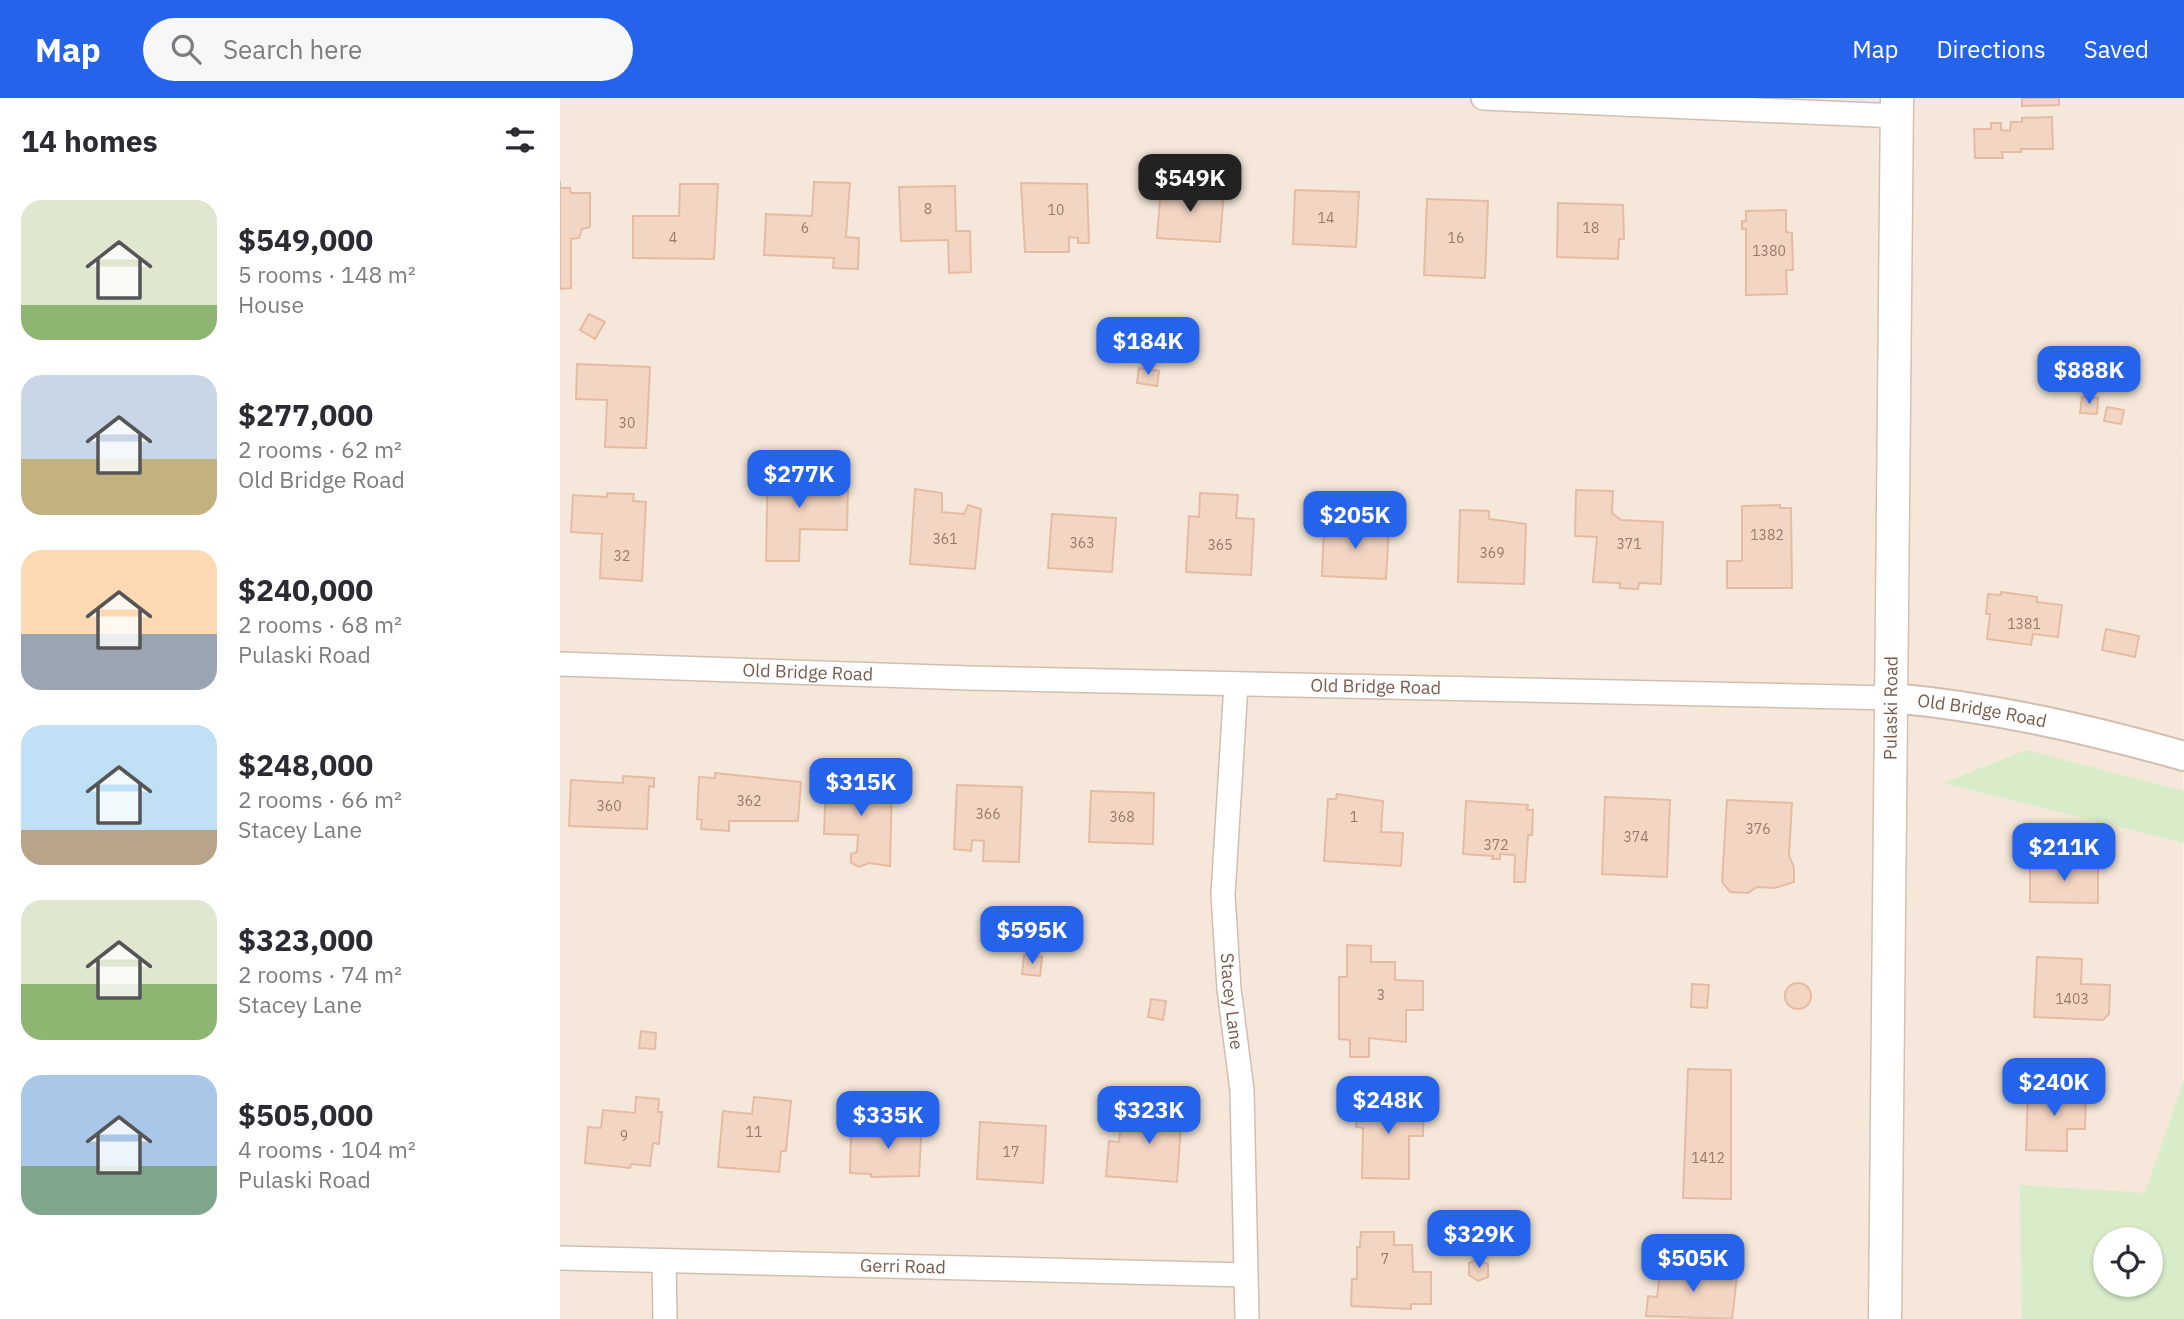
<!DOCTYPE html>
<meta charset="utf-8">
<style>
:root{--surface:#fff;--page:#f7f7f7;--text:#2b2b33;--muted:#7c7c81;--accent:#2563eb}
body{margin:0;font-family:"IBM Plex Sans",sans-serif;background:var(--page);color:var(--text);height:100vh;display:flex;flex-direction:column;font-size:26px;white-space:nowrap}
*{box-sizing:border-box;margin:0}
p{font-size:23px;color:var(--muted)}
.icon{flex:none;width:38px;height:38px;fill:none;stroke:currentColor;stroke-width:2;stroke-linecap:round;stroke-linejoin:round}
.map{position:relative;flex:1;overflow:hidden}
.panel{display:flex;flex-direction:column;background:var(--surface);width:560px}
.panel>*{flex:none}
.controls{position:absolute;left:1533px;top:1129px;display:grid;gap:14px}
.controls a{display:grid;place-items:center;width:70px;height:70px;border-radius:50%;background:var(--surface);box-shadow:0 2px 5px #0004;font-size:35px}
.price{position:absolute;translate:-50% -60px;padding:0 16px;border-radius:14px;background:var(--accent);color:#fff;font-size:23px;line-height:46px;filter:drop-shadow(0 2px 4px #0008)}
.price::after{content:'';position:absolute;left:50%;top:42px;width:21px;height:16px;margin-left:-10px;background:inherit;clip-path:polygon(0 0,100% 0,50% 100%)}
.price.on{background:#222;color:#fff}
ul{padding:0;list-style:none}
li{display:flex;align-items:center;gap:21px;height:175px;padding:0 21px}
li span{display:grid;place-items:center;flex:none;width:196px;height:140px;border-radius:21px;color:#555}
li>.icon{margin-inline-start:auto}
span .icon{width:84px;height:84px;fill:#fffc;stroke-width:1}
li b{font-size:30px}
h2{display:flex;justify-content:space-between;align-items:center;height:84px;padding:0 21px;font-size:30px}
header{display:flex;align-items:center;gap:42px;box-sizing:border-box;height:98px;padding:0 35px;background:var(--accent);color:#fff}
header strong{font-size:33px}
nav{display:flex;gap:38px;margin-inline-start:auto;font-size:24px}
.search{width:490px;height:63px;background:var(--page);display:flex;align-items:center;gap:18px;box-sizing:border-box;padding:0 24px;border-radius:38px;color:var(--muted);font-size:26px}
main{display:flex;flex:1;min-height:0}
.map>svg:first-child{display:block}
.residential{fill:#f5e8da;fill-rule:evenodd}
.green{fill:#d8ecc9;fill-rule:evenodd}
.building{fill:#f3d5c3;stroke:#e6bba3;stroke-width:2}
.lines{fill:none;stroke-linecap:round;stroke-linejoin:round}
.minor-casing{stroke:#d1beb0;stroke-width:26}
.tertiary-casing{stroke:#d1beb0;stroke-width:32}
.secondary-casing{stroke:#d6c0b0;stroke-width:35}
.minor{stroke:#fff;stroke-width:23}
.tertiary{stroke:#fff;stroke-width:28}
.secondary{stroke:#fff;stroke-width:32}
.labels{text-anchor:middle;stroke-width:5;stroke-linejoin:round;paint-order:stroke}
.number-label{font-size:14px;fill:#987a6a}
.street-label{font-size:18px;fill:#7a5c4d;stroke:#fffaf3}
</style>
<header>
<strong>Map</strong>
<div class="search"><svg class="icon" aria-label="search" viewBox="0 0 24 24"><circle cx="10" cy="10" r="6"/><path d="M15 15l6 6"/></svg>Search here</div>
<nav><a>Map</a><a>Directions</a><a>Saved</a></nav>
</header>
<main>
<section class="panel">
<h2>14 homes<svg class="icon" aria-label="filters" viewBox="0 0 24 24"><path d="M4 7h16M4 17h16"/><circle cx="9" cy="7" r="2"/><circle cx="15" cy="17" r="2"/></svg></h2>
<ul>
<li><span style="background:linear-gradient(#dfe7d0 75%,#8fb573 0)"><svg class="icon" aria-label="home" viewBox="0 0 24 24"><path d="M3 11l9-7 9 7M6 9v11h12V9"/></svg></span><div><b>$549,000</b><p>5 rooms · 148 m²</p><p>House</p></div></li>
<li><span style="background:linear-gradient(#c9d6e8 60%,#c2b280 0)"><svg class="icon" aria-label="home" viewBox="0 0 24 24"><path d="M3 11l9-7 9 7M6 9v11h12V9"/></svg></span><div><b>$277,000</b><p>2 rooms · 62 m²</p><p>Old Bridge Road</p></div></li>
<li><span style="background:linear-gradient(#ffd9b3 60%,#9aa5b1 0)"><svg class="icon" aria-label="home" viewBox="0 0 24 24"><path d="M3 11l9-7 9 7M6 9v11h12V9"/></svg></span><div><b>$240,000</b><p>2 rooms · 68 m²</p><p>Pulaski Road</p></div></li>
<li><span style="background:linear-gradient(#bfe0f5 75%,#b9a48a 0)"><svg class="icon" aria-label="home" viewBox="0 0 24 24"><path d="M3 11l9-7 9 7M6 9v11h12V9"/></svg></span><div><b>$248,000</b><p>2 rooms · 66 m²</p><p>Stacey Lane</p></div></li>
<li><span style="background:linear-gradient(#dfe7d0 60%,#8fb573 0)"><svg class="icon" aria-label="home" viewBox="0 0 24 24"><path d="M3 11l9-7 9 7M6 9v11h12V9"/></svg></span><div><b>$323,000</b><p>2 rooms · 74 m²</p><p>Stacey Lane</p></div></li>
<li><span style="background:linear-gradient(#a9c7e8 65%,#7fa58c 0)"><svg class="icon" aria-label="home" viewBox="0 0 24 24"><path d="M3 11l9-7 9 7M6 9v11h12V9"/></svg></span><div><b>$505,000</b><p>4 rooms · 104 m²</p><p>Pulaski Road</p></div></li>
</ul>
</section>
<div class="map">
<svg width="1624" height="1221" viewBox="0 0 1624 1221">
<rect width="100%" height="100%" fill="#fdf6ec"/>
<path class="residential" d="M0,0h1624l-1,1221h-1623zM1545,1141h46v45h-46z"/>
<path class="green" d="M1466,652l158,41v52l-241,-60z
M1624,981v240h-162l-2,-134 125,8zM1545,1141h46v45h-46z"/>
<path class="building" d="M1462,0h37v7l-37,1z
M1492,19l1,32h-32v3h-19l1,6h-28l-1,-29h17v-6h10v7l9,1 1,-9h11v-4z
M0,83v7h10l1,5h19v34l-8,2 -3,9 -8,1v49l-11,1z
M254,84l36,1 -4,54 13,1 -1,31 -25,-1 1,-10 -70,-3 2,-41 46,2z
M461,85l66,1 2,59h-11v-5l-9,-1v15h-44z
M120,86h38l-4,75 -81,-1v-42h46z
M395,88l1,45h14l1,41 -22,1 -1,-33 -47,1 -2,-54z
M601,88l63,4 -4,52 -63,-4z
M735,92l64,2 -3,55 -63,-3z
M867,101l61,2 -3,77 -61,-3z
M998,105l65,2 1,34h-5l-1,20 -61,-2z
M1226,112v22l6,1 1,37h-7l1,24 -41,1v-66h-4v-8h4v-10z
M29,216l16,8 -10,17 -15,-9z
M17,266l73,3 -4,81 -41,-1 2,-47 -31,-1z
M579,270l20,3 -2,15 -20,-3z
M1522,299l16,1 -1,16 -17,-1z
M1547,309l17,3 -3,14 -17,-3z
M208,363l33,1v25l47,1 -1,42 -47,-1 -1,32h-33z
M355,391l27,4v19l22,2 4,-9 13,4 -6,60 -65,-5z
M1016,392l37,1 -1,22 9,7 42,2 -2,62 -22,-1 -1,6 -18,-1v-5l-27,-1 4,-45 -22,-1z
M47,395l27,1 -1,7 13,1 -4,79 -42,-3 2,-44 -31,-2 2,-37 34,2z
M640,395l38,2 -2,23 18,1 -3,56 -65,-3 3,-56 10,1z
M1220,407v3h11l1,80h-65v-27h15v-55z
M900,412l29,1v8l37,5 -2,60 -66,-2z
M492,416l64,4 -4,54 -64,-4z
M764,426l65,3 -3,52 -64,-3z
M1441,494l36,5v5l25,3 -4,32 -25,-3 -2,11 -44,-6 3,-25h-4l2,-20 13,1z
M1546,531l33,7 -4,21 -33,-7z
M155,675l86,9 -3,39h-69v10l-28,-2 1,-9 -5,-1 2,-42 16,1z
M63,678l31,2v9l-5,-1 -2,43 -78,-3 2,-46 52,3z
M266,683l66,3 -2,82 -21,-3 -10,4 -8,-4v-9l6,-2 1,-17 -34,-1z
M397,687l65,2 -3,75 -36,-1 1,-20 -12,-1 -1,11 -17,-2z
M531,693l63,2 -1,51 -64,-2z
M777,696l46,7 -2,31 22,1 -2,33 -77,-5 4,-62h8z
M1045,699l65,3 -3,77 -65,-3z
M1167,702l65,3 -3,52 5,13v14l-19,6 -18,-1 -9,6 -18,-1 -8,-10z
M906,703l62,4 -1,5h6l-1,25h-4l-3,47h-11l1,-27 -15,-1v5h-8l1,-3 -30,-2z
M1470,765l68,1v39l-68,-1z
M787,847l24,1v16h24v18l28,1v29h-17v32l-37,-4v19h-19v-17l-11,-1v-62h8z
M464,857l18,2 -2,19 -18,-2z
M1477,859l45,2 -1,25 29,1 -1,29 -6,6 -69,-3z
M1225 898a13 13 0 1 1 26 0a13 13 0 1 1-26 0Z
M1132,886l17,1 -2,23 -16,-1z
M591,901l15,2 -3,19 -15,-3z
M81,933l15,2 -1,16 -16,-1z
M1128,971l43,1v129l-48,-1z
M1468,991l58,1 -1,39h-18v22l-41,-1z
M599,997l24,2 -6,85 -71,-6 3,-35 10,1 2,-19 35,5z
M797,998h9v4l58,1 -1,35h-14v43l-47,-1 1,-50 -7,-1z
M76,999l23,2 -1,13h4l-3,32 -6,-1 -3,23 -19,-2 -1,4 -45,-5 3,-36 13,1 2,-18 32,3z
M194,999l37,4 -5,50h-5l-2,21 -61,-5 5,-56 29,3z
M338,1021l24,1 -3,56 -48,1v-3l-21,-1 1,-41 46,1z
M420,1024l66,4 -3,57 -66,-4z
M801,1134h33v13h18l1,27h18v32h-20v5l-60,-3 1,-27h5v-32h3z
M918,1161l10,5v13l-10,4 -9,-6v-12z
M1101,1166l76,12 -5,43 -86,-3 2,-20 9,1z"/>
<g class="lines">
<defs>
<g id="minor">
<path d="M923,0l414,18"/>
<path id="s1" d="M0,566l409,14 923,20"/>
<path id="s2" d="M676,586l-13,211 6,94 13,101 5,229"/>
<path id="s3" d="M0,1160l685,17"/>
<path d="M104,1163l1,58"/>
</g>
<g id="tertiary">
<path id="s4" d="M1332,600c100,9 196,31 292,58"/>
</g>
<g id="secondary">
<path id="s5" d="M1325,1221l12,-1221"/>
</g>
</defs>
<use href="#minor" class="minor-casing"/>
<use href="#tertiary" class="tertiary-casing"/>
<use href="#secondary" class="secondary-casing"/>
<use href="#minor" class="minor"/>
<use href="#tertiary" class="tertiary"/>
<use href="#secondary" class="secondary"/>
</g>
<g class="labels">
<g class="number-label">
<text x="368" y="116">8</text>
<text x="496" y="117">10</text>
<text x="766" y="125">14</text>
<text x="245" y="135">6</text>
<text x="1031" y="135">18</text>
<text x="113" y="145">4</text>
<text x="896" y="145">16</text>
<text x="1209" y="158">1380</text>
<text x="67" y="330">30</text>
<text x="1207" y="442">1382</text>
<text x="385" y="446">361</text>
<text x="522" y="450">363</text>
<text x="1069" y="451">371</text>
<text x="660" y="452">365</text>
<text x="932" y="460">369</text>
<text x="62" y="463">32</text>
<text x="1464" y="531">1381</text>
<text x="189" y="708">362</text>
<text x="49" y="713">360</text>
<text x="428" y="721">366</text>
<text x="562" y="724">368</text>
<text x="794" y="724">1</text>
<text x="1198" y="736">376</text>
<text x="1076" y="744">374</text>
<text x="936" y="752">372</text>
<text x="821" y="902">3</text>
<text x="1512" y="906">1403</text>
<text x="194" y="1039">11</text>
<text x="64" y="1043">9</text>
<text x="451" y="1059">17</text>
<text x="1148" y="1065">1412</text>
<text x="825" y="1166">7</text>
</g>
<g class="street-label">
<text dy="6" stroke="none"><textPath href="#s1" startOffset="248">Old Bridge Road</textPath></text>
<text dy="6" stroke="none"><textPath href="#s1" startOffset="816">Old Bridge Road</textPath></text>
<text dy="6" stroke="none"><textPath href="#s5" startOffset="611">Pulaski Road</textPath></text>
<text dy="6" stroke="none"><textPath href="#s4" startOffset="91">Old Bridge Road</textPath></text>
<text dy="6" stroke="none"><textPath href="#s2" startOffset="318">Stacey Lane</textPath></text>
<text dy="6" stroke="none"><textPath href="#s3" startOffset="343">Gerri Road</textPath></text>
</g>
</g>
</svg>
<div class="controls">
<a><svg class="icon" aria-label="locate" viewBox="0 0 24 24"><circle cx="12" cy="12" r="6"/><path d="M12 2v4M12 18v4M2 12h4M18 12h4"/></svg></a>
</div>
<b class="price on" style="left:630px;top:116px">$549K</b>
<b class="price" style="left:588px;top:279px">$184K</b>
<b class="price" style="left:1529px;top:308px">$888K</b>
<b class="price" style="left:239px;top:412px">$277K</b>
<b class="price" style="left:795px;top:453px">$205K</b>
<b class="price" style="left:301px;top:720px">$315K</b>
<b class="price" style="left:1504px;top:785px">$211K</b>
<b class="price" style="left:472px;top:868px">$595K</b>
<b class="price" style="left:1494px;top:1020px">$240K</b>
<b class="price" style="left:828px;top:1038px">$248K</b>
<b class="price" style="left:589px;top:1048px">$323K</b>
<b class="price" style="left:328px;top:1053px">$335K</b>
<b class="price" style="left:919px;top:1172px">$329K</b>
<b class="price" style="left:1133px;top:1196px">$505K</b>
</div>
</main>
